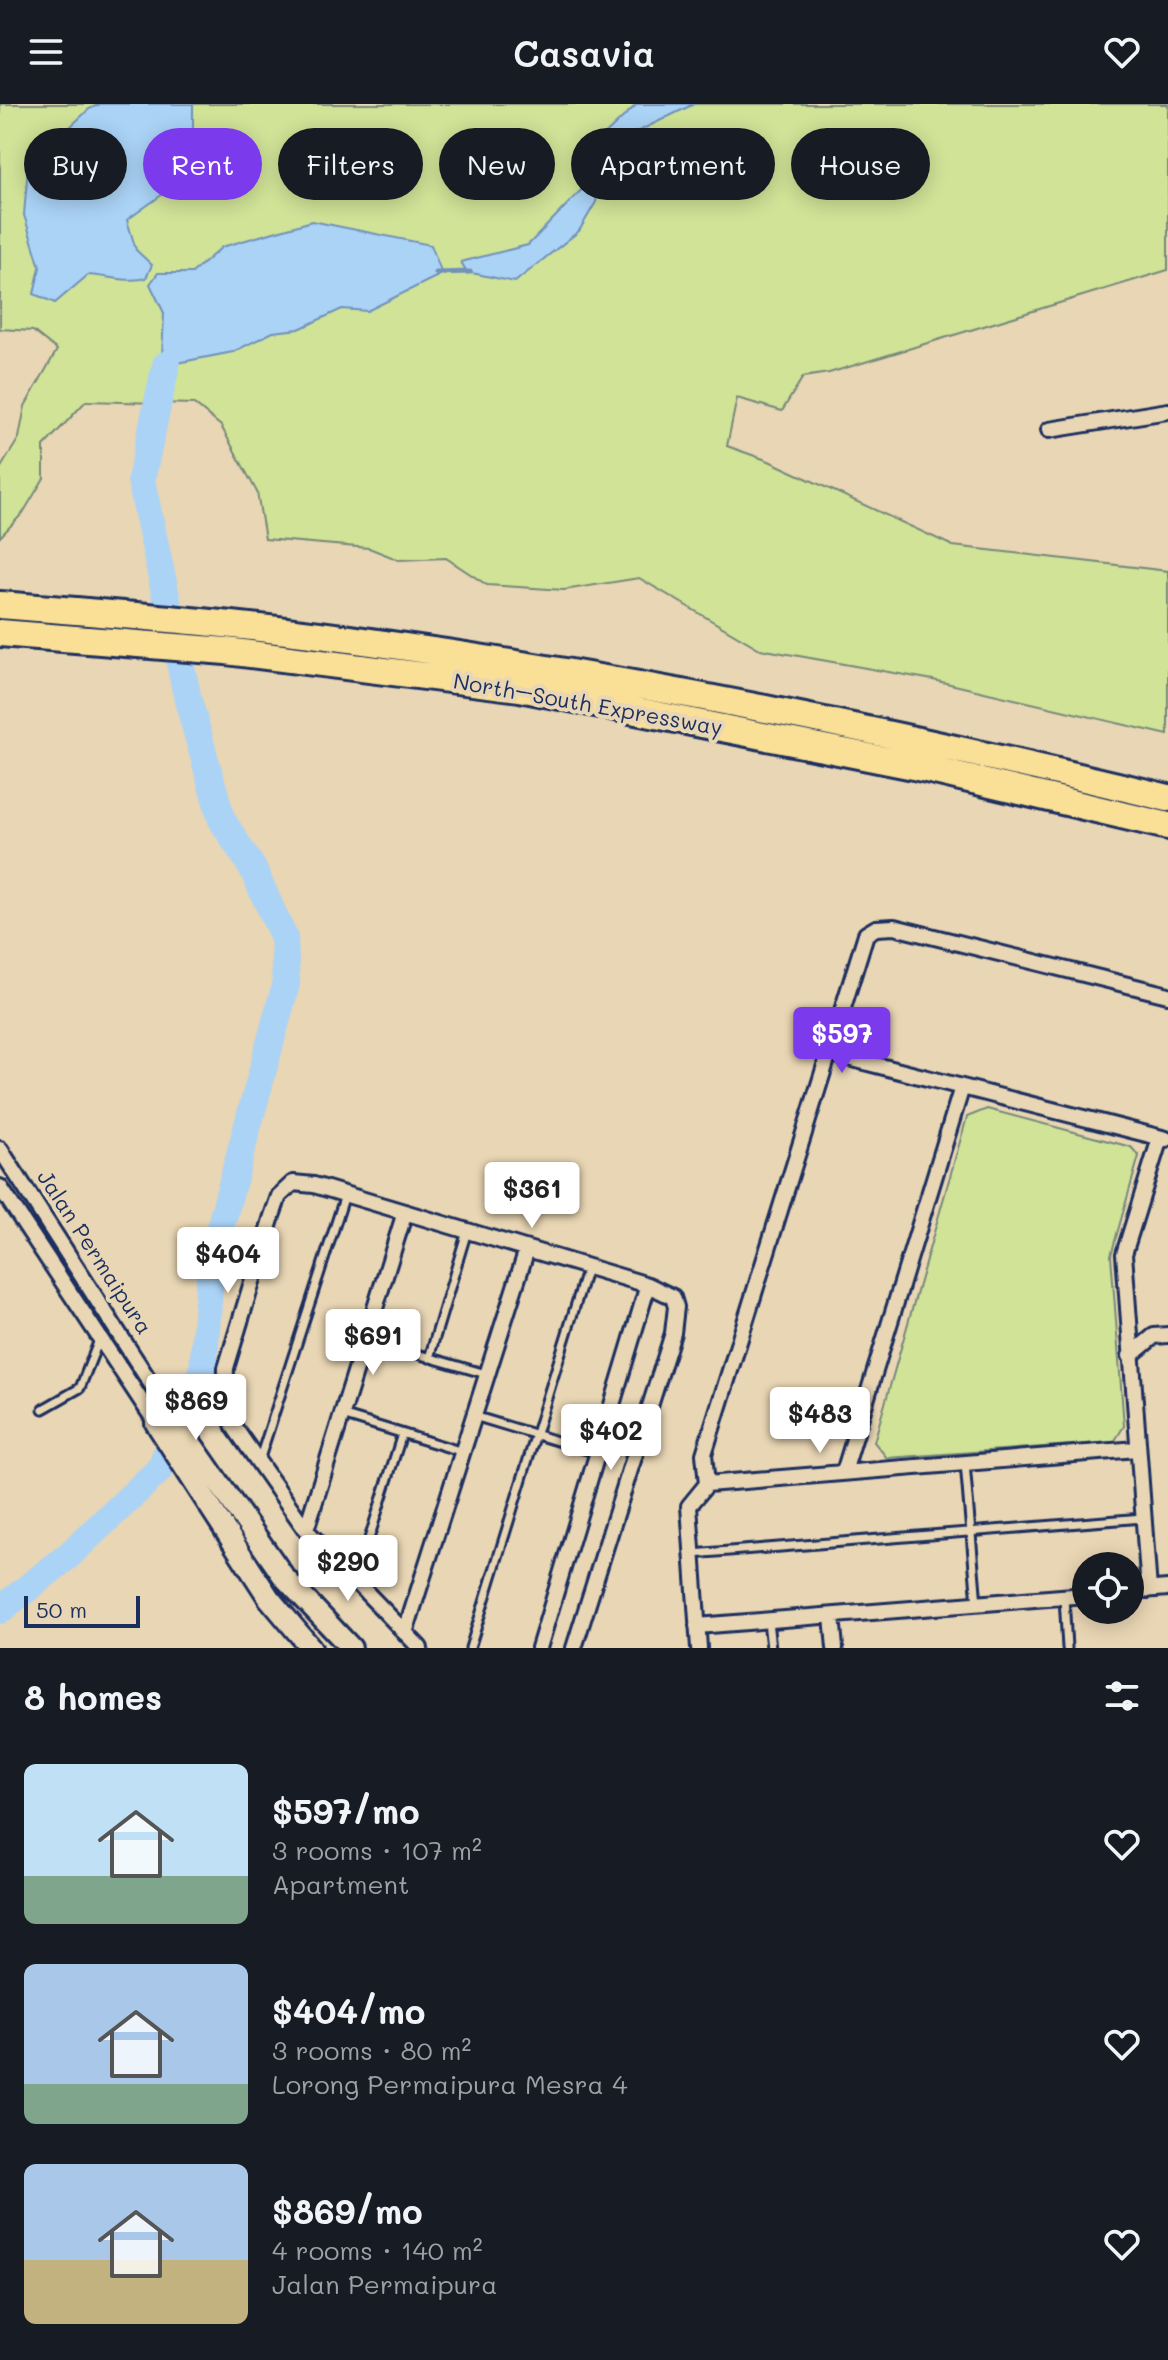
<!DOCTYPE html>
<meta charset="utf-8">
<style>
:root{--surface:#171b24;--page:#20242c;--text:#f1f3f6;--muted:#9ea1a6;--accent:#7c3aed}
body{margin:0;font-family:Mali,sans-serif;background:var(--page);color:var(--text);height:100vh;display:flex;flex-direction:column;font-size:30px;white-space:nowrap}
*{box-sizing:border-box;margin:0}
p{font-size:26px;color:var(--muted)}
.icon{flex:none;width:44px;height:44px;fill:none;stroke:currentColor;stroke-width:2;stroke-linecap:round;stroke-linejoin:round}
.map{position:relative;height:1544px;overflow:hidden}
.details{display:flex;flex-direction:column;background:var(--surface);flex:1}
.details>*{flex:none}
.top-card{position:absolute;left:24px;top:24px;width:1120px;height:72px;display:flex;gap:16px}
.tools{position:absolute;left:1072px;top:1448px;display:grid;gap:16px}
.tools a{display:grid;place-items:center;width:72px;height:72px;border-radius:50%;background:var(--surface);box-shadow:0 4px 20px #0003;font-size:40px}
.scale{position:absolute;left:24px;bottom:20px;width:116px;box-sizing:border-box;padding-left:8px;border:4px solid #1b2f5e;border-top:0;font-size:22px;line-height:28px;white-space:nowrap;color:#1b2f5e;-webkit-text-stroke:6px #e9d6b4;paint-order:stroke}
.price{position:absolute;translate:-50% -68px;padding:0 18px;border-radius:8px;background:#fff;color:#222;font-size:26px;line-height:52px;filter:drop-shadow(0 2px 4px #0008)}
.price::after{content:'';position:absolute;left:50%;top:48px;width:24px;height:18px;margin-left:-12px;background:inherit;clip-path:polygon(0 0,100% 0,50% 100%)}
.price.selected{background:var(--accent);color:#fff}
ul{padding:0;list-style:none}
li{display:flex;align-items:center;gap:24px;height:200px;padding:0 24px}
li span{display:grid;place-items:center;flex:none;width:224px;height:160px;border-radius:12px;color:#555}
li>.icon{margin-inline-start:auto}
span .icon{width:96px;height:96px;fill:#fffc;stroke-width:1}
li b{font-size:34px}
h2{display:flex;justify-content:space-between;align-items:center;height:96px;padding:0 24px;font-size:34px}
.chip{padding:0 28px;border-radius:36px;background:var(--surface);box-shadow:0 4px 20px #0003;font-size:28px;line-height:72px}
.chip.selected{background:var(--accent);color:#fff}
header{display:flex;justify-content:space-between;align-items:center;height:104px;padding:0 24px;background:var(--surface);font-size:36px;font-weight:600}
.map>svg:first-child{display:block}
.green{fill:#d0e397;stroke:#76897a;stroke-width:2}
.water{fill:#abd3f6;stroke:#7191b9;stroke-width:2}
.lines{fill:none;stroke-linecap:round;stroke-linejoin:round}
.stream{stroke:#7191b9;stroke-width:5}
.river{stroke:#abd3f6;stroke-width:28}
.lane-casing{stroke:#1b2f5e;stroke-width:13}
.street-casing{stroke:#1b2f5e;stroke-width:20}
.secondary-casing{stroke:#1b2f5e;stroke-width:26}
.highway-casing{stroke:#1b2f5e;stroke-width:32}
.lane{stroke:#e9d6b4;stroke-width:7}
.street{stroke:#e9d6b4;stroke-width:14}
.secondary{stroke:#e9d6b4;stroke-width:20}
.highway{stroke:#fadf96;stroke-width:26}
.labels{text-anchor:middle;stroke-width:8;stroke-linejoin:round;paint-order:stroke}
.street-label{font-size:22px;fill:#1b2f5e;stroke:#e9d6b4}
</style>
<header><svg class="icon" aria-label="menu" viewBox="0 0 24 24"><path d="M4 6h16M4 12h16M4 18h16"/></svg>Casavia<svg class="icon" aria-label="heart" viewBox="0 0 24 24"><path d="M12 20l-8-8c-3-5 5-10 8-4 3-6 11-1 8 4z"/></svg></header>
<div class="map">
<svg width="1168" height="1544" viewBox="0 0 1168 1544">
<rect width="100%" height="100%" fill="#e9d6b4"/>
<filter id="ink" filterUnits="userSpaceOnUse"><feTurbulence type="fractalNoise" baseFrequency=".0125" numOctaves="2"/><feDisplacementMap in="SourceGraphic" scale="16" xChannelSelector="R" yChannelSelector="G"/><feConvolveMatrix kernelMatrix="1 2 1 2 8 2 1 2 1" color-interpolation-filters="sRGB"/></filter>
<g filter="url(#ink)">
<path class="green" d="M0,0h1168v166l-339,103 -26,4 -21,34 -45,-13 -10,48 42,15 184,85 215,25v164l-235,-55 -173,-31 -121,-71 -75,12 -77,-5 -41,-27 -47,2 -30,-12 -104,-9 -8,-47 -36,-66 -27,-22 -108,-3 -42,45v32l-21,35 -23,24v-68l19,-31 6,-32 32,-56 -24,-19 -33,-2z
M987,1005l144,38 8,9 -28,99 13,171 -10,16 -227,16 -13,-16 93,-325z"/>
<path class="water" d="M100,0h93v26l-32,25 18,-8 -16,47 -36,26 9,30 16,15 -6,13c-16,5 -40,-2 -58,-3l-33,28 -21,-9 6,-27 -16,-52 4,-48 61,-58z
M637,0h57l-88,43 -10,55 -17,29 -64,51 -48,-10 -6,-10 67,-17 60,-62 6,-38z
M312,117l119,24 11,29 -75,37 -25,-2 -43,20 -26,3 -40,20 -67,13 -4,-8 2,-44 -14,-29 8,-11h34l30,-26z"/>
<g class="lines">
<path class="stream" d="M436,169l34,-1"/>
<path class="river" d="M0,1506l68,-54 92,-87 43,-100 8,-107 75,-278 -2,-46 -31,-69 -31,-49 -34,-120 -47,-220 25,-115"/>
<defs>
<path id="lane" d="M365,1235l121,35
M429,1254l38,-127
M43,1305l37,-21 19,-48
M342,1311l121,37
M474,1312l123,37
M259,1357l86,-266
M965,1359l12,141
M692,1450l451,-36
M356,1476l46,-146
M1064,1493l3,51
M768,1517l3,27
M470,1544l117,-380"/>
<path id="street" d="M1049,326l119,-19
M829,949l337,86
M0,1045l170,264
M0,1083l156,236
M1130,1252l24,-20 14,-1
M844,1368l118,-385
M707,1380l-3,-30 162,-520 10,-6 18,-1 274,68
M306,1426l99,-318
M1149,1486l-25,-336 36,-116
M1130,1487l38,-3
M832,1512l3,32
M697,1522l389,-31
M405,1529l122,-384
M420,1544l-114,-118 -72,-103 -9,-28 1,-31 46,-152 7,-20 14,-13 21,2 334,100 25,12 3,10 -3,26 -99,315
M539,1544l109,-363
M699,1544l-10,-142 18,-22 430,-35"/>
<path id="secondary" d="M170,1309l114,164 67,71
M156,1319l113,175 42,50"/>
<path id="highway" d="M0,501c128,10 258,20 385,39 264,37 524,92 783,154
M0,529l226,18 294,37 394,78 254,60"/>
</defs>
<use href="#lane" class="lane-casing"/>
<use href="#street" class="street-casing"/>
<use href="#secondary" class="secondary-casing"/>
<use href="#highway" class="highway-casing"/>
<use href="#lane" class="lane"/>
<use href="#street" class="street"/>
<use href="#secondary" class="secondary"/>
<use href="#highway" class="highway"/>
</g>
</g>
<g class="labels">
<g class="street-label">
<text transform="translate(588 600) rotate(10)" y="8">North–South Expressway</text>
<text transform="translate(95 1148) rotate(57)" y="8">Jalan Permaipura</text>
</g>
</g>
</svg>
<div class="tools">
<a><svg class="icon" aria-label="locate" viewBox="0 0 24 24"><circle cx="12" cy="12" r="6"/><path d="M12 2v4M12 18v4M2 12h4M18 12h4"/></svg></a>
</div>
<div class="scale">50 m</div>
<b class="price selected" style="left:842px;top:971px">$597</b>
<b class="price" style="left:532px;top:1126px">$361</b>
<b class="price" style="left:228px;top:1191px">$404</b>
<b class="price" style="left:373px;top:1273px">$691</b>
<b class="price" style="left:196px;top:1338px">$869</b>
<b class="price" style="left:820px;top:1351px">$483</b>
<b class="price" style="left:611px;top:1368px">$402</b>
<b class="price" style="left:348px;top:1499px">$290</b>
<div class="top-card">
<a class="chip">Buy</a>
<a class="chip selected">Rent</a>
<a class="chip">Filters</a>
<a class="chip">New</a>
<a class="chip">Apartment</a>
<a class="chip">House</a>
</div>
</div>
<section class="details">
<h2>8 homes<svg class="icon" aria-label="filters" viewBox="0 0 24 24"><path d="M4 7h16M4 17h16"/><circle cx="9" cy="7" r="2"/><circle cx="15" cy="17" r="2"/></svg></h2>
<ul>
<li><span style="background:linear-gradient(#bfe0f5 70%,#7fa58c 0)"><svg class="icon" aria-label="home" viewBox="0 0 24 24"><path d="M3 11l9-7 9 7M6 9v11h12V9"/></svg></span><div><b>$597/mo</b><p>3 rooms · 107 m²</p><p>Apartment</p></div><svg class="icon" aria-label="heart" viewBox="0 0 24 24"><path d="M12 20l-8-8c-3-5 5-10 8-4 3-6 11-1 8 4z"/></svg></li>
<li><span style="background:linear-gradient(#a9c7e8 75%,#7fa58c 0)"><svg class="icon" aria-label="home" viewBox="0 0 24 24"><path d="M3 11l9-7 9 7M6 9v11h12V9"/></svg></span><div><b>$404/mo</b><p>3 rooms · 80 m²</p><p>Lorong Permaipura Mesra 4</p></div><svg class="icon" aria-label="heart" viewBox="0 0 24 24"><path d="M12 20l-8-8c-3-5 5-10 8-4 3-6 11-1 8 4z"/></svg></li>
<li><span style="background:linear-gradient(#a9c7e8 60%,#c2b280 0)"><svg class="icon" aria-label="home" viewBox="0 0 24 24"><path d="M3 11l9-7 9 7M6 9v11h12V9"/></svg></span><div><b>$869/mo</b><p>4 rooms · 140 m²</p><p>Jalan Permaipura</p></div><svg class="icon" aria-label="heart" viewBox="0 0 24 24"><path d="M12 20l-8-8c-3-5 5-10 8-4 3-6 11-1 8 4z"/></svg></li>
</ul>
</section>
